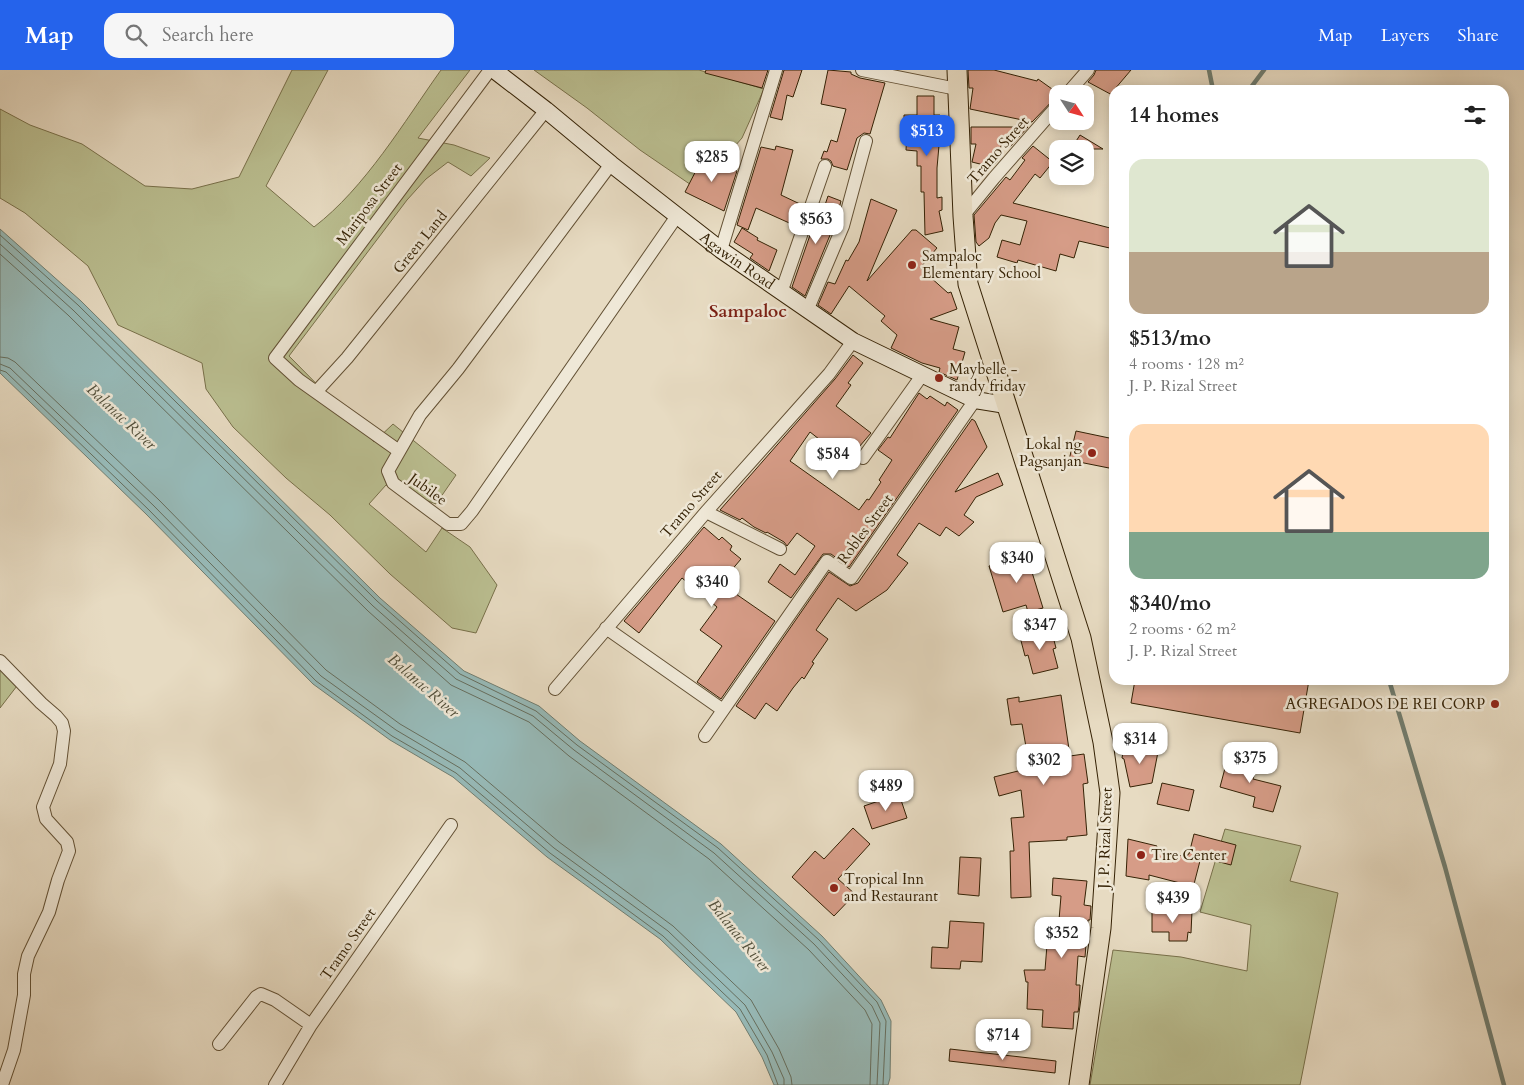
<!DOCTYPE html>
<meta charset="utf-8">
<style>
:root{--surface:#fff;--page:#f6f6f6;--text:#222;--muted:#767676;--accent:#2563eb}
body{margin:0;font-family:Cardo,serif;background:var(--page);color:var(--text);height:100vh;display:flex;flex-direction:column;font-size:19px;white-space:nowrap}
*{box-sizing:border-box;margin:0}
p{font-size:16px;color:var(--muted)}
.icon{flex:none;width:28px;height:28px;fill:none;stroke:currentColor;stroke-width:2;stroke-linecap:round;stroke-linejoin:round}
.map{position:relative;flex:1;overflow:hidden}
.panel{position:absolute;left:1109px;top:15px;width:400px;height:600px;display:flex;flex-direction:column;background:var(--surface);border-radius:15px;box-shadow:0 2px 12px #0003}
.panel>*{flex:none}
.needle{width:32px;rotate:126deg}
.buttons{position:absolute;left:1049px;top:15px;display:grid;gap:10px}
.buttons a{display:grid;place-items:center;width:45px;height:45px;border-radius:10px;background:var(--surface);box-shadow:0 2px 12px #0003;font-size:25px}
.price{position:absolute;translate:-50% -42px;padding:0 11px;border-radius:10px;background:#fff;color:#222;font-size:16px;line-height:32px;filter:drop-shadow(0 1px 2px #0008)}
.price::after{content:'';position:absolute;left:50%;top:30px;width:15px;height:11px;margin-left:-8px;background:inherit;clip-path:polygon(0 0,100% 0,50% 100%)}
.price.current{background:var(--accent);color:#fff}
ul{padding:0;list-style:none}
li{display:grid;align-content:center;gap:10px;height:265px;padding:0 20px}
li span{display:grid;place-items:center;height:155px;border-radius:15px;color:#555}
li>.icon{margin-inline-start:auto}
span .icon{width:90px;height:90px;fill:#fffc;stroke-width:1}
li b{font-size:21px}
h2{display:flex;justify-content:space-between;align-items:center;height:60px;padding:0 20px;font-size:21px}
header{display:flex;align-items:center;gap:30px;box-sizing:border-box;height:70px;padding:0 25px;background:var(--accent);color:#fff}
header strong{font-size:24px}
nav{display:flex;gap:28px;margin-inline-start:auto;font-size:18px}
.search{width:350px;height:45px;background:var(--page);display:flex;align-items:center;gap:12px;box-sizing:border-box;padding:0 18px;border-radius:15px;color:var(--muted);font-size:19px}
.map>svg:first-child{display:block}
.green{fill:#babe90;stroke:#78704a}
.water{fill:#97bab8;stroke:#707d70}
.lines{fill:none;stroke-linecap:round;stroke-linejoin:round}
.shore{stroke:#666e5e;stroke-width:1}
.stream{stroke:#707d70;stroke-width:4.5}
.building{fill:#d69c87;stroke:#352205}
.street-casing{stroke:#625034;stroke-width:14}
.secondary-casing{stroke:#352205;stroke-width:18}
.primary-casing{stroke:#352205;stroke-width:21}
.street{stroke:#efe8d7;stroke-width:12}
.secondary{stroke:#efe8d7;stroke-width:16}
.primary{stroke:#e7dbc2;stroke-width:19}
.poi-dot{fill:#8f2418;stroke:#efe8d7;stroke-width:2}
.labels{text-anchor:middle;stroke-width:5;stroke-linejoin:round;paint-order:stroke}
.street-label{font-size:15px;fill:#352205;stroke:#efe8d7}
.poi-label{font-size:15px;fill:#352205;stroke:#efe8d7;text-anchor:start}
.water-label{font-size:16px;font-style:italic;fill:#52503b;stroke:#efe8d7}
.quarter-label{font-size:18px;font-weight:bold;fill:#7a1f14;stroke:#efe8d7}
</style>
<header>
<strong>Map</strong>
<div class="search"><svg class="icon" aria-label="search" viewBox="0 0 24 24"><circle cx="10" cy="10" r="6"/><path d="M15 15l6 6"/></svg>Search here</div>
<nav><a>Map</a><a>Layers</a><a>Share</a></nav>
</header>
<div class="map">
<svg width="1524" height="1015" viewBox="0 0 1524 1015">
<rect width="100%" height="100%" fill="#e7dbc2"/>
<filter id="stains"><feTurbulence type="fractalNoise" baseFrequency=".004" numOctaves="4"/><feColorMatrix values="0 0 0 0 .2 0 0 0 0 .09 0 0 0 0 .02 0 0 0 .5 -.17"/></filter>
<radialGradient id="worn" r=".72"><stop offset=".6" stop-color="#630" stop-opacity="0"/><stop offset="1" stop-color="#630" stop-opacity=".3"/></radialGradient>
<path class="green" d="M292,0h36l-62,116 48,41c51,-39 90,-105 127,-157h29l-52,68 36,7 36,13 -19,18 -23,-14 -22,17 -19,21 -118,156 85,86 19,-18 63,51 -20,29 -50,-19 -17,19 57,48 16,-24 28,19 27,38 -21,48 -24,-5 -62,-54 -60,-59 -44,-37 -53,-51 -27,-38 -4,-26 -84,-38 -30,-59 -63,-53 -25,-15v-89l30,16 52,19 63,42 47,3 47,-12z
M534,0h165l65,19 -22,49 -45,51 -57,-39 -53,-42z
M0,591l20,21 -20,26z
M1225,759l76,17 -11,35 48,12 -38,192h-210l23,-135 68,7 66,14 4,-46 -51,-13z"/>
<path class="water" d="M0,159l81,72 299,297 84,73 75,35 41,35 141,103 101,92 59,64 10,21 -1,57 -2,7h-114l-12,-28 -26,-45 -76,-73 -113,-82 -94,-80 -63,-37 -77,-56 -167,-170 -146,-141z"/>
<g class="lines">
<path class="shore" d="M0,165l78,70 299,296 83,73 76,37 41,34 141,103 101,92 58,62 9,19 -3,64
M0,174l73,66 300,296 83,73 77,37 41,34 140,103 100,91 58,62 8,17 -3,62
M0,184l68,61 300,296 83,74 78,37 40,34 140,103 100,91 56,60 7,14 -2,61
M0,287l8,1 7,4 144,138 167,170 74,54 65,38 94,80 114,84 78,74 28,49 12,28 1,8
M0,294l10,4 144,138 167,170 75,54 64,38 94,80 114,83 77,74 27,47 12,27v6
M0,300l6,2 143,138 167,171 76,55 64,37 94,80 113,83 77,73 27,46 11,30"/>
<path class="stream" d="M1209,0l4,20
M1249,20l15,-20
M1389,610l56,187 59,218"/>
</g>
<path class="building" d="M706,0h62l-6,18 -57,-15z
M784,0h18l-9,27 -6,-2 -5,25 -12,-3z
M828,0l23,2v2l9,4 25,5 -15,51 -6,-1 -7,5 -10,32 -14,-4 -2,-5 -3,-2h-7l3,-8 3,1 4,-12 6,2 9,-33 -25,-5z
M968,0h26l43,11 1,-2 21,15 -27,28 -62,-13 3,-21h-4z
M1096,0h35l-17,20v6l-26,-14 6,-7z
M917,26h17v19h6v19l-3,34v30l5,-1v13l-3,1 4,20 -18,4 -1,-43h-3v-26h-4v-15l-11,-1 1,-16h-3v-19h13z
M971,57h57l-19,21 -7,-6 -5,20 -5,5 -20,-5 4,-18h-5z
M1080,65l23,14h-32z
M776,76l17,4 -12,45 19,9v1l2,2 -6,19 -40,-18 -8,22 -11,-5 24,-78 14,3z
M1033,76l20,16 -13,16 -5,-4 -22,29 101,26v20l-35,-8 -5,17 -14,-4 -4,17 -38,-11 -1,3 -20,-6 5,-17 18,5 7,-24 -26,-6 -6,8 -6,15 -10,8 -3,-4 -2,-27 32,-38 4,3 15,-20 -3,-2z
M704,85l33,16 -13,40 -39,-19z
M828,126l13,5 -6,22 -30,73 -13,-9 25,-72 4,2z
M871,129l26,11 -30,71 45,-51h4l21,18 -17,20 28,25 3,-1 6,17 -27,10 29,8 -6,22 12,3 -8,28 -18,-8 1,-4 -18,-5 -31,-15 6,-13 -16,-14 4,-5 -36,-30 -18,28 -13,-9 10,-23 7,2 11,-24 2,1 11,-19z
M742,158l16,10 -1,2 20,10 -8,21 -19,-13 3,-4 -19,-12z
M853,285l10,8 -15,20 3,2 -15,21 35,27 -24,28 -37,-29 -20,29 69,49 8,-11 2,1 12,-18 -2,-2 13,-20 -14,-10 10,-13 2,1 29,-45 8,6 3,-3 15,10 2,-4 11,8 -109,157 -18,-13h-8l-32,44 -23,-16 12,-18 15,11 20,-29 -18,-13 -10,13 -3,-4 -17,-10 -1,1 -12,-6 -12,-9 -2,2 -20,-10 115,-131z
M972,349l3,2 12,26 -32,45 43,-19 5,12 -27,12 -12,18 10,7 -15,14 -13,-9 -6,9 -21,-13 -22,32 11,8 -21,27 -31,21 -18,-13 -22,32 12,9 -16,23 2,1 -10,16 -2,-2 -9,11 -16,23 -11,-8 -11,16 -19,-13 93,-134 21,14 8,-3z
M1076,361l38,8v30l-45,-9z
M704,457l15,13 3,-3 10,9 -2,4 11,9 -17,20 2,2 -3,4 52,36 -54,78 -24,-17 25,-36 -22,-16 17,-23 -35,-29 -43,55 -15,-12z
M1033,483l4,14 -6,2 12,39 -15,4 -2,-7 -23,7 -14,-46z
M1051,559l5,19 -3,1 5,19 -25,6 -5,-19 -3,1 -5,-19z
M1135,610h174l-9,53 -169,-30z
M1061,625l9,61 14,-2 4,29 -5,1 4,51 -20,2v3l-38,2 2,55 -20,1 -1,-47h4l-3,-33 13,-1 -3,-27 -22,6 -5,-19 40,-10 -3,-21 -5,1 -4,-23 -11,1 -4,-26 12,-2v5z
M1124,676l34,6 -6,31 -22,4 -6,-28 -2,-1z
M1228,687l29,8 -4,14 28,7 -8,26 -20,-5 2,-10 -35,-10z
M1162,713l32,7 -5,21 -32,-7z
M899,724l8,24 -35,11 -8,-23z
M853,758l17,16 -32,35 17,15 -21,22 -42,-39 23,-26 9,8z
M1194,764l42,11 -5,20 -30,-8 -8,31 -13,-3v-2l-31,-8v5l-23,-4 2,-37 29,7 -1,4 31,7 1,-3h1z
M960,787l21,1 -2,38 -21,-2z
M1053,808l34,3 -3,24 7,1 -1,14h-2l-3,37 -7,-1 -2,29h4l-1,21 -1,6h-4l-1,17 -31,-2 1,-17 -16,-1 1,-27h-2l-2,-12h21l3,-38h10l3,-36 -9,-1z
M1152,840l40,1 -1,22 -3,-1 -1,9h-18v-9h-17z
M950,851l34,2 -2,39 -21,-1 -1,8 -29,-1 1,-21 16,1z
M950,979l106,12 -1,12 -106,-12z"/>
<g class="lines">
<defs>
<path id="street" d="M862,0l95,19
M1067,24l21,-24
M611,94l-153,205 -38,46 -32,56 5,12 55,41h13l11,-13 205,-295
M963,146l31,-38 64,-73
M721,180l55,-180
M781,223l44,-127
M807,241l36,-85 23,-85
M316,322l31,-34 199,-248
M399,381l-100,-71 -24,-22 215,-288
M863,388l60,-84
M706,442l74,37
M606,558l117,82
M0,591l41,42 15,13 6,7 2,8 -4,33 -17,43 3,12 21,23 2,9 -11,29 -9,32 -21,44 -4,18v21l-10,55 -12,35
M555,619l151,-177 123,-138 24,-33
M705,666l122,-175 24,17 124,-178
M219,974l37,-47 5,-3 14,6 36,25
M275,1015l36,-60 140,-200"/>
<g id="secondary">
<path id="s1" d="M494,0l52,40 65,54 110,86 132,91 122,59 31,5"/>
</g>
<path id="primary" d="M957,0l6,146 5,68 113,354 22,104 7,51 -9,135 -22,157"/>
</defs>
<use href="#street" class="street-casing"/>
<use href="#secondary" class="secondary-casing"/>
<use href="#primary" class="primary-casing"/>
<use href="#street" class="street"/>
<use href="#secondary" class="secondary"/>
<use href="#primary" class="primary"/>
</g>
<g class="poi-dot">
<circle cx="912" cy="195" r="5"/>
<circle cx="939" cy="308" r="5"/>
<circle cx="1092" cy="383" r="5"/>
<circle cx="1495" cy="634" r="5"/>
<circle cx="1141" cy="785" r="5"/>
<circle cx="834" cy="818" r="5"/>
</g>
<g class="labels">
<g class="street-label">
<text transform="translate(998 80) rotate(-49)" y="5">Tramo Street</text>
<text transform="translate(369 134) rotate(-53)" y="5">Mariposa Street</text>
<text transform="translate(420 172) rotate(-51)" y="5">Green Land</text>
<text dy="5" stroke="none"><textPath href="#s1" startOffset="309">Agawin Road</textPath></text>
<text transform="translate(428 419) rotate(36)" y="5">Jubilee</text>
<text transform="translate(691 434) rotate(-49)" y="5">Tramo Street</text>
<text transform="translate(865 459) rotate(-54)" y="5">Robles Street</text>
<text transform="translate(1105 768) rotate(-88)" y="5">J. P. Rizal Street</text>
<text transform="translate(348 874) rotate(-55)" y="5">Tramo Street</text>
</g>
<g class="poi-label">
<text x="922" y="191">Sampaloc<tspan x="922" dy="17">Elementary School</tspan></text>
<text x="949" y="304">Maybelle -<tspan x="949" dy="17">randy friday</tspan></text>
<text x="1082" y="379" text-anchor="end">Lokal ng<tspan x="1082" dy="17">Pagsanjan</tspan></text>
<text x="1485" y="639" text-anchor="end">AGREGADOS DE REI CORP</text>
<text x="1151" y="790">Tire Center</text>
<text x="844" y="814">Tropical Inn<tspan x="844" dy="17">and Restaurant</tspan></text>
</g>
<g class="water-label">
<text transform="translate(122 346) rotate(43)" y="6">Balanac River</text>
<text transform="translate(424 615) rotate(41)" y="6">Balanac River</text>
<text transform="translate(740 865) rotate(51)" y="6">Balanac River</text>
</g>
<g class="quarter-label">
<text x="748" y="247">Sampaloc</text>
</g>
</g>
<rect width="100%" height="100%" filter="url(#stains)"/>
<rect width="100%" height="100%" fill="url(#worn)"/>
</svg>
<div class="buttons">
<a><svg class="needle" viewBox="-14 -14 28 28"><path d="M0-13l5 13h-10z" fill="#e53935"/><path d="M0 13l5-13h-10z" fill="#767676"/></svg></a>
<a><svg class="icon" aria-label="layers" viewBox="0 0 24 24"><path d="M12 4l9 5-9 5-9-5zM3 14l9 5 9-5"/></svg></a>
</div>
<b class="price current" style="left:927px;top:87px">$513</b>
<b class="price" style="left:712px;top:113px">$285</b>
<b class="price" style="left:816px;top:175px">$563</b>
<b class="price" style="left:833px;top:410px">$584</b>
<b class="price" style="left:1017px;top:514px">$340</b>
<b class="price" style="left:712px;top:538px">$340</b>
<b class="price" style="left:1040px;top:581px">$347</b>
<b class="price" style="left:1140px;top:695px">$314</b>
<b class="price" style="left:1250px;top:714px">$375</b>
<b class="price" style="left:1044px;top:716px">$302</b>
<b class="price" style="left:886px;top:742px">$489</b>
<b class="price" style="left:1173px;top:854px">$439</b>
<b class="price" style="left:1062px;top:889px">$352</b>
<b class="price" style="left:1003px;top:991px">$714</b>
<section class="panel">
<h2>14 homes<svg class="icon" aria-label="filters" viewBox="0 0 24 24"><path d="M4 7h16M4 17h16"/><circle cx="9" cy="7" r="2"/><circle cx="15" cy="17" r="2"/></svg></h2>
<ul>
<li><span style="background:linear-gradient(#dfe7d0 60%,#b9a48a 0)"><svg class="icon" aria-label="home" viewBox="0 0 24 24"><path d="M3 11l9-7 9 7M6 9v11h12V9"/></svg></span><div><b>$513/mo</b><p>4 rooms · 128 m²</p><p>J. P. Rizal Street</p></div></li>
<li><span style="background:linear-gradient(#ffd9b3 70%,#7fa58c 0)"><svg class="icon" aria-label="home" viewBox="0 0 24 24"><path d="M3 11l9-7 9 7M6 9v11h12V9"/></svg></span><div><b>$340/mo</b><p>2 rooms · 62 m²</p><p>J. P. Rizal Street</p></div></li>
</ul>
</section>
</div>
